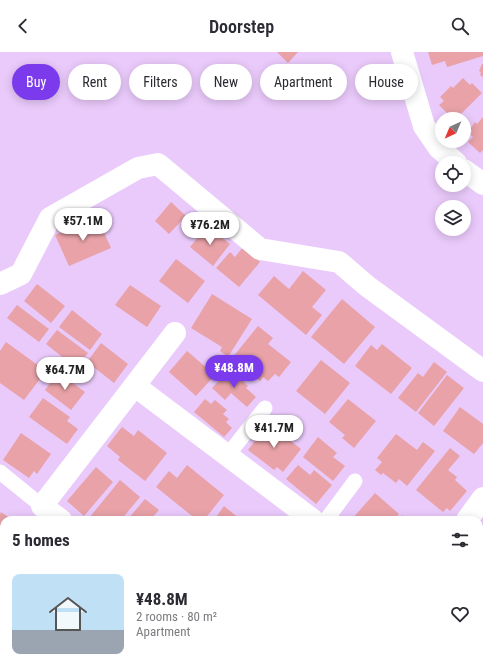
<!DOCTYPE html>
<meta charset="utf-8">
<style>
:root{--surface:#fff;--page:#f7f7f7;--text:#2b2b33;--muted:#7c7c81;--accent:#7c3aed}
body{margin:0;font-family:"Roboto Condensed",sans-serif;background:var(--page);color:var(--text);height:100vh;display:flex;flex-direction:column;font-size:15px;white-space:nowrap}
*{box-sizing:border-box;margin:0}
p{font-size:13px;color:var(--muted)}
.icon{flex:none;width:22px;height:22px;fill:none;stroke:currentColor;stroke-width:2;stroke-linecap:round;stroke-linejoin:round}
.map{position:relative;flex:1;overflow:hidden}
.drawer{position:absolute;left:0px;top:464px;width:483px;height:156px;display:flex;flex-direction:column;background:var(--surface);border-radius:12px 12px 0 0;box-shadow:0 2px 10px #0003}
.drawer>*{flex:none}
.top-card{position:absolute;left:12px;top:12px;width:459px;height:36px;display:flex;gap:8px}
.needle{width:26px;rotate:224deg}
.fabs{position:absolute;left:435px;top:60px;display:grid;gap:8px}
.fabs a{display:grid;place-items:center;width:36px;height:36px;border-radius:50%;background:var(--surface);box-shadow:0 2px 10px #0003;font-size:20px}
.price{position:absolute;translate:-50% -34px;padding:0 9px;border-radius:14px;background:#fff;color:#222;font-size:13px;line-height:26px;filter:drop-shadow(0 1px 2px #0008)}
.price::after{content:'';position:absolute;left:50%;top:24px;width:12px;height:9px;margin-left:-6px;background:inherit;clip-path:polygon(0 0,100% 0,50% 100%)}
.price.active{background:var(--accent);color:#fff}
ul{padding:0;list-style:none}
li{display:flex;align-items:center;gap:12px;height:100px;padding:0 12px}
li span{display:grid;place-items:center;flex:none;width:112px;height:80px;border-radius:8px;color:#555}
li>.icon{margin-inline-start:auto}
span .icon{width:48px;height:48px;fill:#fffc;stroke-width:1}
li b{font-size:17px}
h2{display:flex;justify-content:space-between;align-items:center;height:48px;padding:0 12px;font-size:17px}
.chip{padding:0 14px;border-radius:18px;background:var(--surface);box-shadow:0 2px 10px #0003;font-size:14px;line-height:36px}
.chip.active{background:var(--accent);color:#fff}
header{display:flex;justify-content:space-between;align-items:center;height:52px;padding:0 12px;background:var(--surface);font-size:18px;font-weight:600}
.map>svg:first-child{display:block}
.forest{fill:#91b27c}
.building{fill:#e8a2a8}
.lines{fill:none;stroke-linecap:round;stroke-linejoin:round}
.service{stroke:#fff;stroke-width:15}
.minor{stroke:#fff;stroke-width:22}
.tertiary{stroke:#fff;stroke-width:22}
</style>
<header><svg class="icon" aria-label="back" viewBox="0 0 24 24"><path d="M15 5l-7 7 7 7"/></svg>Doorstep<svg class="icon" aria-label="search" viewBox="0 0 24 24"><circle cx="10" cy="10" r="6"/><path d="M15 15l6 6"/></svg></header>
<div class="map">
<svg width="483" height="620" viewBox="0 0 483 620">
<rect width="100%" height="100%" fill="#eacafb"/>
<path class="forest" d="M4,590v26h84l11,4h-99v-29z"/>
<path class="building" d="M277,0h21l-10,11z
M428,0h55v4l-36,11 -2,-6 -13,4z
M482,12h1v13l-3,-2 1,-3 -2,-1z
M463,26l7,7 2,-2 10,10 -26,26h-3l-14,-14 5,-4 -4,-4 11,-11 2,2z
M483,65v33l-3,3 -12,-11 5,-5 -3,-3 2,-3 -2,-2 5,-7 2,2z
M171,150l15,14 -17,18 -14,-13z
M97,165l14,31 -42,18 -14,-31z
M207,174l23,18 -17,22 -23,-19z
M243,195l17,15 -21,25 -23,-19 14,-16 5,5z
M176,207l29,22 -17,22 -29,-22z
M303,219l23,19 -14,17 10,8 -16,20 -48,-40 16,-19 15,13z
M37,232l28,22 -14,17 -27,-22z
M130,233l31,21 -14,21 -32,-22z
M212,242l40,25 -24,38 -8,-6 2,-4 -31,-19z
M342,247l33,28 -31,37 -33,-27z
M17,253l32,24 -10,13 -32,-24z
M72,258l30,24 -12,16 -31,-23z
M258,274l15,12 -5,6 23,18 -12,15 -4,-3 -7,7 -5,-4 -3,4 -28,-23z
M57,278l31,23 -12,15 -30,-24z
M6,290l40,29 -22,29 -24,-17v-32z
M101,291l27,21 -14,19 -27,-21z
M382,292l30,24 -21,26 -36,-28 16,-21 6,5z
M187,299l28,24 -19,21 -27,-24z
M321,308l29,23 -25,31 -29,-23z
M434,310l13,10 -31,40 -18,-14 20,-25 5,4z
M58,320l27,20 -14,18 -26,-20z
M227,320l5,4 3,-3 13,13 -2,2 10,9 -9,10 -16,-14 -6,7 -13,-12z
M447,323l17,13 -30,38 -16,-13z
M43,346l27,19 -3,4 11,8 -11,15 -38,-27z
M205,347l6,5 4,-4 12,10 -4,4 6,5 -3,3 6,6 -8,9 -30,-25z
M348,347l28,22 -22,27 -12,-10 3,-3 -16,-13z
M460,355l23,17v19l-9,11 -31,-23z
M268,371l33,26 -18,23 -6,-5 -3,3 -26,-20z
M122,375l12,9 4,-6 29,23 -22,28 -27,-21 2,-3 -13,-11z
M21,381l30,21 -14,20 -3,-3 -5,7 -26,-18z
M396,382l21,16 6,-8 12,9 -28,35 -8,-7 -3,4 -13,-10 -2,2 -6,-5 7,-8 -5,-4z
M318,385l19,16 -4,4 12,9 -12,15 -30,-24z
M450,396l10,8 -12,14 9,7 -2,3 12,11 -17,20 -3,-3 -4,4 -27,-22z
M187,413l37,30 -20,25h-7l-41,-33 13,-16 8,7z
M298,413l12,10 4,-5 18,15 -16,19 -30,-25z
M96,415l17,15 -29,34 -17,-15z
M120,428l20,17 -19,23h-30l-2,-2z
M375,441l24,21 -5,6h-43z
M145,447l14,11 -9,10h-23z
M224,454l17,14h-27z
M1,460l12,8h-9v33l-4,6v-45z
M402,463l5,5h-9z
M483,474v35l-4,-4v-27z
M483,581v39h-7l-5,-4h8v-30z
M191,616h32l-3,4h-32z
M229,616h11l5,4h-19z
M306,616h37l-4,4h-36z
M386,616h47l4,4h-54z"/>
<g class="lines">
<path class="service" d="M227,404l38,-48
M0,420l42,34
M326,468l29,-39"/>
<path class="minor" d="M0,232l21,-10 29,-56 88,-50 20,-4 102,85 79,13 28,24 116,85
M135,334l178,134
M61,468l-19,-14 133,-173
M467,468l16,-22
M479,533l4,4
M259,616l6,4
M357,620l3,-4"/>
<path class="tertiary" d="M402,0l22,74 15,22 17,15
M464,118l19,14"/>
</g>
</svg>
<div class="fabs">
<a><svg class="needle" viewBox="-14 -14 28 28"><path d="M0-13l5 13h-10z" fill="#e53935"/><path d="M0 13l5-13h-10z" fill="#7c7c81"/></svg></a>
<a><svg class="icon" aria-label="locate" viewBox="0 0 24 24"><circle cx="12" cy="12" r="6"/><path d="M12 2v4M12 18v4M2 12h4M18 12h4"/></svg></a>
<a><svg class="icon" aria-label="layers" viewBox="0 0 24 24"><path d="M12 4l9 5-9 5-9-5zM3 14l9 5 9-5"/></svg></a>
</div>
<b class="price" style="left:83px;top:190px">¥57.1M</b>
<b class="price" style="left:210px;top:194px">¥76.2M</b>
<b class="price active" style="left:234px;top:337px">¥48.8M</b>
<b class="price" style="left:65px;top:339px">¥64.7M</b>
<b class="price" style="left:274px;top:397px">¥41.7M</b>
<div class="top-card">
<a class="chip active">Buy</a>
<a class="chip">Rent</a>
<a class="chip">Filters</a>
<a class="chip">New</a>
<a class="chip">Apartment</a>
<a class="chip">House</a>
</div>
<section class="drawer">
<h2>5 homes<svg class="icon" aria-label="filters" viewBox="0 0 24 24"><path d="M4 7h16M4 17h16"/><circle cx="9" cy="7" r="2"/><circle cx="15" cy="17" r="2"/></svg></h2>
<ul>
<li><span style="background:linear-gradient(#bfe0f5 70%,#9aa5b1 0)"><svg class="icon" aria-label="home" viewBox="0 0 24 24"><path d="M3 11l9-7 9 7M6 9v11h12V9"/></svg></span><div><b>¥48.8M</b><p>2 rooms · 80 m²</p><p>Apartment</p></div><svg class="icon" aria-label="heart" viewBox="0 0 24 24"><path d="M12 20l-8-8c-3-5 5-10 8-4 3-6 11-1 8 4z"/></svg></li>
</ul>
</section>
</div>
